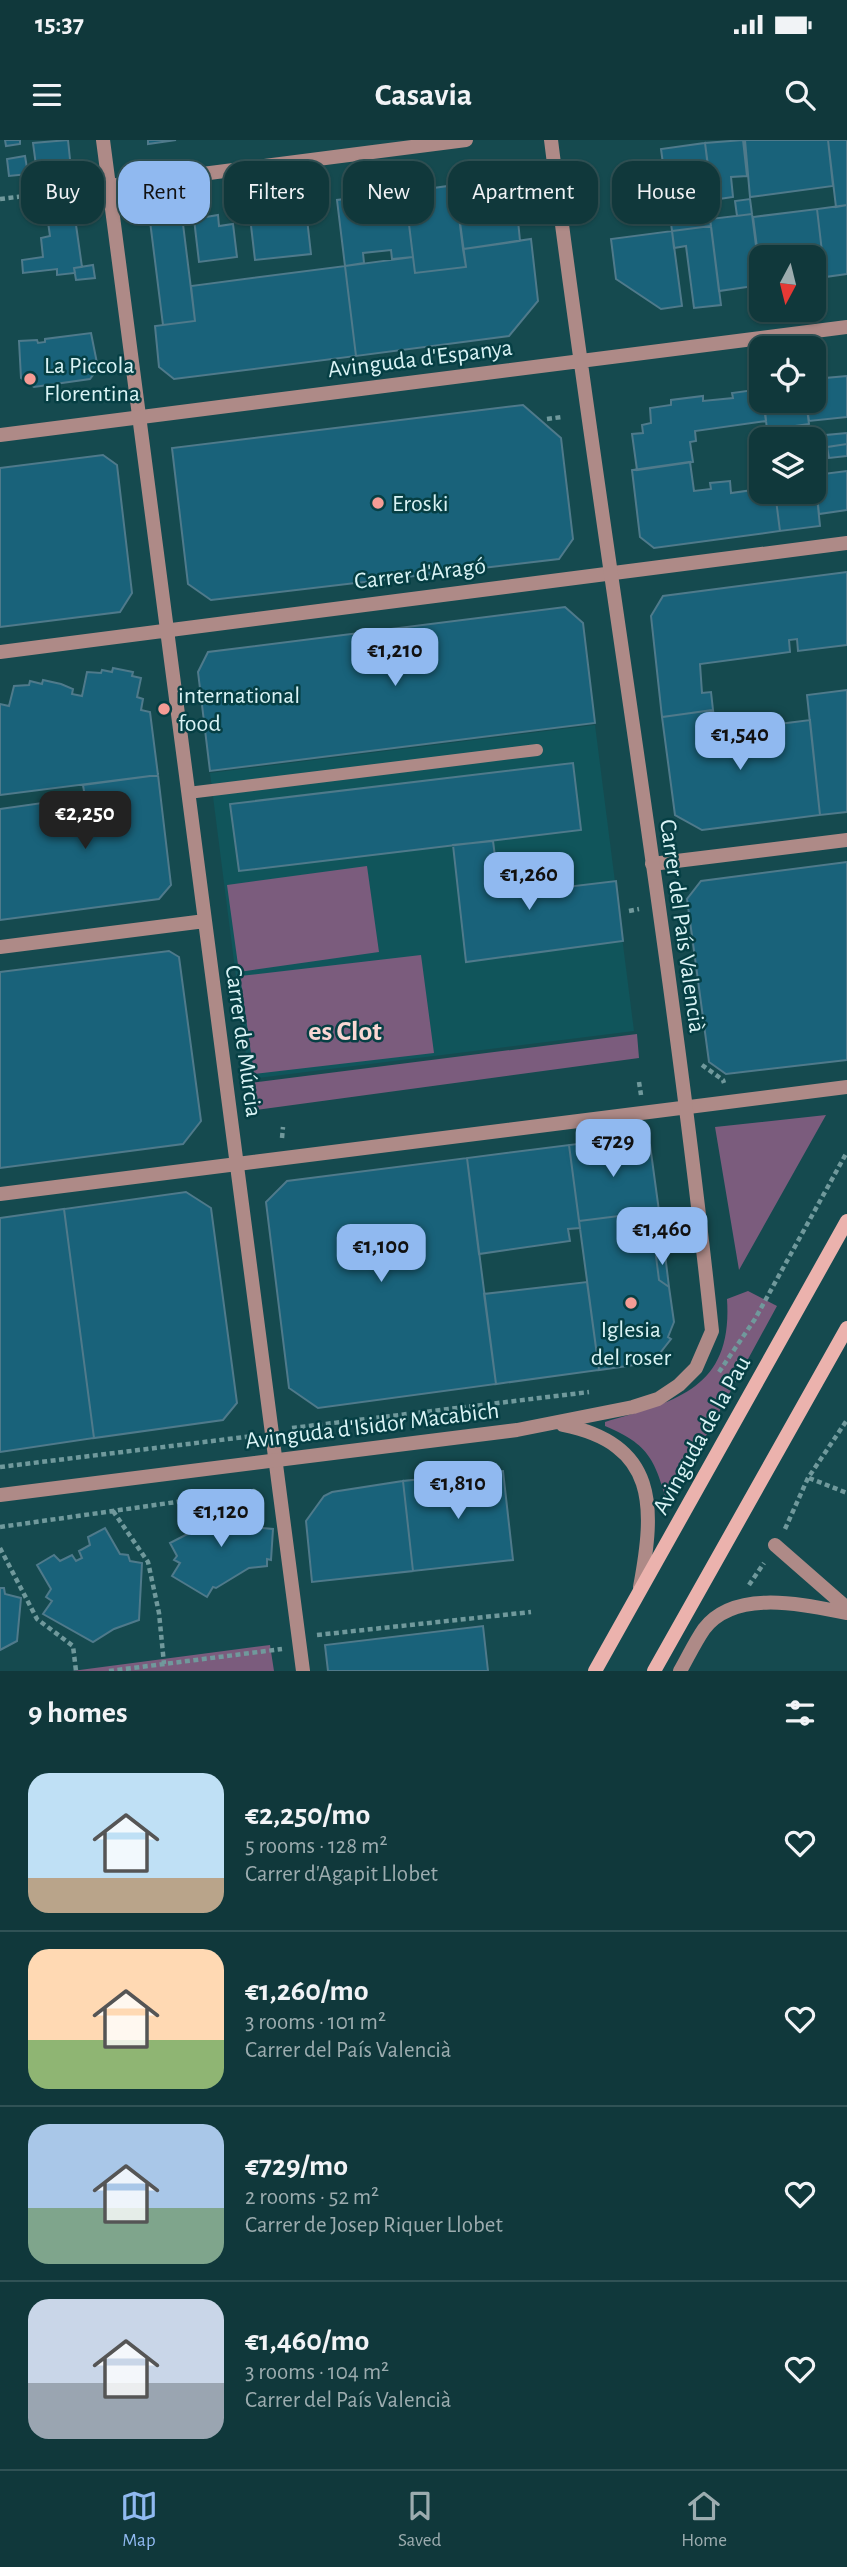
<!DOCTYPE html>
<meta charset="utf-8">
<style>
:root{--surface:#10383b;--page:#1e4346;--text:#f1f3f6;--muted:#9cacaf;--line:#305255;--accent:#90b9f0}
body{margin:0;font-family:"Alegreya Sans",sans-serif;background:var(--page);color:var(--text);height:100vh;display:flex;flex-direction:column;font-size:26px;white-space:nowrap}
*{box-sizing:border-box;margin:0}
p{font-size:23px;color:var(--muted)}
.icon{flex:none;width:38px;height:38px;fill:none;stroke:currentColor;stroke-width:2;stroke-linecap:round;stroke-linejoin:round}
.map{position:relative;height:1531px;overflow:hidden}
.details{display:flex;flex-direction:column;background:var(--surface);flex:1}
.details>*{flex:none}
.banner{position:absolute;left:21px;top:21px;width:805px;height:63px;display:flex;gap:14px}
.needle{width:46px;rotate:187deg}
.controls{position:absolute;left:749px;top:105px;display:grid;gap:14px}
.controls a{display:grid;place-items:center;width:77px;height:77px;border-radius:14px;background:var(--surface);box-shadow:0 2px 5px #0004,0 0 0 2px var(--line);font-size:35px}
.price{position:absolute;translate:-50% -60px;padding:0 16px;border-radius:14px;background:var(--accent);color:#111;font-size:23px;line-height:46px;filter:drop-shadow(0 2px 4px #0008)}
.price::after{content:'';position:absolute;left:50%;top:42px;width:21px;height:16px;margin-left:-10px;background:inherit;clip-path:polygon(0 0,100% 0,50% 100%)}
.price.selected{background:#222;color:#fff}
ul{padding:0;list-style:none}
li{display:flex;align-items:center;gap:21px;height:175px;padding:0 28px}
li+li{border-top:2px solid var(--line)}
li span{display:grid;place-items:center;flex:none;width:196px;height:140px;border-radius:21px;color:#555}
li>.icon{margin-inline-start:auto}
span .icon{width:84px;height:84px;fill:#fffc;stroke-width:1}
li b{font-size:30px}
h2{display:flex;justify-content:space-between;align-items:center;height:84px;padding:0 28px;font-size:30px}
.chip{padding:0 24px;border-radius:21px;background:var(--surface);box-shadow:0 2px 5px #0004,0 0 0 2px var(--line);font-size:24px;line-height:63px}
.chip.selected{background:var(--accent);color:#111}
.status{display:flex;justify-content:space-between;align-items:center;height:49px;padding:0 35px;background:var(--surface);direction:ltr}
.status svg{height:19px;fill:currentColor}
header{display:flex;justify-content:space-between;align-items:center;height:91px;padding:0 28px;background:var(--surface);font-size:32px;font-weight:700}
.tabs{display:flex;justify-content:space-around;align-items:center;height:98px;border-top:2px solid var(--line);background:var(--surface);font-size:19px;color:var(--muted)}
.tabs a{display:grid;justify-items:center;gap:4px}
.tabs .selected{color:var(--accent)}
.map>svg:first-child{display:block}
.built{fill:#10555b}
.green{fill:#7b5c7d}
.building{fill:#19627a;stroke:#4f7a8b;stroke-width:2}
.lines{fill:none;stroke-linecap:round;stroke-linejoin:round}
.path{stroke:#70999c;stroke-width:4.5;stroke-dasharray:5 3.5;stroke-linecap:butt}
.service{stroke:#ae8a87;stroke-width:12}
.minor{stroke:#ae8a87;stroke-width:14}
.tertiary{stroke:#ae8a87;stroke-width:14}
.secondary{stroke:#ebb2ad;stroke-width:14}
.poi-dot{fill:#f59c95;stroke:#063f44;stroke-width:2.5}
.labels{text-anchor:middle;stroke-width:5;stroke-linejoin:round;paint-order:stroke}
.street-label{font-size:24px;fill:#d9f3f5;stroke:#063f44}
.poi-label{font-size:24px;fill:#d9f3f5;stroke:#063f44;text-anchor:start}
.quarter-label{font-size:28px;font-weight:bold;fill:#fad7d3;stroke:#063f44}
</style>
<div class="status"><b>15:37</b><svg viewBox="0 0 49 12"><path d="M0 12V9h3v3zM5 12V6h3v6zM10 12V3h3v9zM15 12V0h3v12zM26 1h20v11H26zM47 4h2v5h-2z"/></svg></div>
<header><svg class="icon" aria-label="menu" viewBox="0 0 24 24"><path d="M4 6h16M4 12h16M4 18h16"/></svg>Casavia<svg class="icon" aria-label="search" viewBox="0 0 24 24"><circle cx="10" cy="10" r="6"/><path d="M15 15l6 6"/></svg></header>
<div class="map">
<svg width="847" height="1531" viewBox="0 0 847 1531">
<rect width="100%" height="100%" fill="#154a4f"/>
<path class="built" d="M595,585l39,306 -385,48 -39,-306z"/>
<path class="green" d="M367,726l12,86 -140,20 -12,-87z
M421,815l13,98 -180,21 -14,-98z
M637,894l2,24 -383,52 -5,-27z
M826,975l-87,155 -24,-143z
M748,1151l29,15 -109,200c-13,-46 -18,-61 -63,-80v-4c71,-21 128,-33 122,-123z
M270,1505l4,26h-202z"/>
<path class="building" d="M5,0h15v4l-14,2z
M68,0l3,29 -34,4 -4,-30z
M148,0h28l-28,4z
M743,0l4,36 -16,1 2,20 -21,3 -7,-57z
M745,0h83l5,46 -83,11z
M828,0h19v65l-11,2z
M705,3l10,75 -5,1 1,7 -39,5 -11,-82z
M25,16l3,18 -19,2 -2,-17z
M503,40l12,10 5,51 -57,8 -8,-64z
M455,45l11,82 -51,6 -10,-81z
M405,52l8,65 -21,2 -1,-9 -28,3 1,10 -19,3 -8,-66z
M750,59l2,15 -15,2 -2,-15z
M282,64l2,14 8,-1v-5l14,-2 5,44 -56,6 -5,-43 14,-2 1,5 8,-1 -1,-14z
M847,65v69l-22,3 -8,-68z
M817,69l8,68 -11,2v-22h-53v21l-8,-61z
M752,74l9,71 -42,6 -9,-72z
M218,75l1,11 14,-2 4,33 -38,5 -5,-43z
M182,76l13,105 -32,4 -13,-104z
M75,78l7,49 -8,1 1,5 -18,2v-6l-34,4 -1,-13 21,-3 -2,-19 9,-2 -2,-14z
M711,86l10,79 -27,3 -8,-62 -12,2 -2,-17z
M672,91l10,75 -21,3 -45,-30 -5,-40z
M531,99l7,62 -29,35 -153,20 -11,-90 68,-9 2,16 51,-6 -3,-18z
M93,125l2,13 -19,2 -2,-12z
M345,126l11,90 -182,23 -15,-12 -4,-41 40,-5 -4,-35z
M91,193l7,35 -8,11 -56,8 -13,-9 -2,-37 18,-1 1,3 7,-1v-3z
M847,236v41l-38,4 -3,-20h8v-22z
M761,249l5,32 -71,10 1,10 -6,1 3,20 -56,8 -5,-36 11,-1 -1,-8 9,-2 -1,-15 21,-3v-5l32,-4v5l30,-3 -1,-5z
M764,261h42l3,23 -42,6z
M523,265l38,33 12,101 -14,20 -348,41 -23,-16 -16,-136z
M847,293v11l-20,3 -1,-12z
M847,304v12l-18,2 -2,-11z
M103,315l14,10 15,128 -12,19 -120,15v-159z
M690,322l4,29 17,-2 -1,-6 20,-2 1,12 22,-3v4l22,-2 5,39 -126,17 -14,-11 -8,-67z
M814,327l6,59 -40,5 -5,-39h39z
M847,331v39l-28,4 -4,-39z
M847,432v73l-49,6 -1,-12 -8,1 1,12 -90,12 2,29 9,-1 2,18 -51,7 -11,-101 12,-20z
M565,467l18,16 12,100 -385,48 -12,-99 10,-20z
M113,528l20,4 -1,4 9,2 -4,19 6,2 -2,11 9,2 8,63 -158,20v-91l9,2 5,-20 15,-1 1,-4 12,3 1,-4 18,4 12,5 -1,5 10,2 5,-24 14,1 1,-3 10,2z
M847,550v122l-27,3 -13,-120z
M713,570l3,22 94,-12 10,95 -118,15 -27,-15 -13,-98z
M573,623l8,67 -342,41 -9,-67z
M158,635l13,110 -12,14 -159,21v-111l85,-12 -2,-12z
M493,701l7,54 116,-14 7,60 -157,21 -13,-117z
M847,722v198l-121,14 -17,-12 -22,-163 14,-18z
M169,811l10,6 22,164 -18,23 -183,24v-196z
M634,997l2,10 14,-2 9,66 -80,10 -10,-76z
M569,1005l11,83 -12,1 2,12 -91,13 -12,-96z
M467,1018l29,226 -178,24 -29,-20 -23,-186 21,-21z
M186,1052l25,16 26,195 -14,17 -129,18 -30,-229z
M64,1069l30,229 -94,14v-234z
M659,1071l5,35 -8,10 3,24 10,7 5,35 -6,15 3,2 -11,14 -10,7 -3,-3 -6,7 -42,6 -20,-149z
M664,1106l5,41 -10,-7 -3,-24z
M587,1142l12,88 -103,14 -12,-90z
M503,1331l10,89 -100,11 -10,-90z
M403,1341l10,90 -101,11 -6,-61 18,-25 8,-4z
M241,1364l4,13 7,1v9l21,2 -2,31 -4,-1v7l-18,2 -33,20 -3,-1 -6,10 -35,-21 8,-13 -6,-3 3,-4 -7,-13 35,-18 -8,-16z
M105,1388l15,26 8,1 2,6 12,2 -3,57 -25,9 -21,13 -50,-28 9,-13 -6,-4 5,-8 -14,-24 17,-10 6,6 12,-6 4,6 6,-3 -3,-7 11,-6 -2,-8z
M0,1448h4l1,6 16,4 -4,43 -17,9z
M483,1486l5,45h-160l-3,-26z"/>
<g class="lines">
<path class="path" d="M0,59l91,-11
M547,279l15,-2
M629,771l10,-2
M702,925l21,15 1,3
M639,942l2,13
M282,998l1,-11
M719,1232l36,-53 92,-167
M292,1288l297,-36
M0,1327l253,-31
M809,1338l38,15
M113,1371l35,51 11,51 5,51
M0,1387l254,-36 4,3
M785,1389l23,-51 39,-58
M0,1408l37,71 36,27 3,25
M749,1445l15,-22
M317,1495l214,-23
M109,1531l173,-22"/>
<path class="service" d="M188,653l349,-43"/>
<path class="minor" d="M103,0l200,1531
M109,46l357,-46
M0,512l847,-109
M652,724l195,-24
M0,807l205,-26
M0,1054l847,-107
M775,1405l72,63
M680,1531c8,-14 15,-29 24,-42 31,-41 101,-24 143,-16"/>
<path class="tertiary" d="M0,295l847,-108
M563,1285c95,19 92,82 77,162
M0,1355l517,-65 116,-23 25,-8 21,-14 17,-17 16,-37c-42,-398 -111,-793 -161,-1191"/>
<path class="secondary" d="M595,1531l252,-450
M654,1531l193,-343"/>
</g>
<g class="poi-dot">
<circle cx="30" cy="239" r="7"/>
<circle cx="378" cy="363" r="7"/>
<circle cx="164" cy="569" r="7"/>
<circle cx="631" cy="1163" r="7"/>
</g>
<g class="labels">
<g class="street-label">
<text transform="translate(420 218) rotate(-7)" y="8">Avinguda d'Espanya</text>
<text transform="translate(420 433) rotate(-7)" y="8">Carrer d'Aragó</text>
<text transform="translate(683 786) rotate(82)" y="8">Carrer del País Valencià</text>
<text transform="translate(244 901) rotate(82)" y="8">Carrer de Múrcia</text>
<text transform="translate(372 1285) rotate(-7)" y="8">Avinguda d'Isidor Macabich</text>
<text transform="translate(701 1295) rotate(-61)" y="8">Avinguda de la Pau</text>
</g>
<g class="poi-label">
<text x="44" y="233">La Piccola<tspan x="44" dy="28">Florentina</tspan></text>
<text x="392" y="371">Eroski</text>
<text x="178" y="563">international<tspan x="178" dy="28">food</tspan></text>
<text x="631" y="1197" text-anchor="middle">Iglesia<tspan x="631" dy="28">del roser</tspan></text>
</g>
<g class="quarter-label">
<text x="345" y="900">es Clot</text>
</g>
</g>
</svg>
<div class="controls">
<a><svg class="needle" viewBox="-14 -14 28 28"><path d="M0-13l5 13h-10z" fill="#e53935"/><path d="M0 13l5-13h-10z" fill="#9cacaf"/></svg></a>
<a><svg class="icon" aria-label="locate" viewBox="0 0 24 24"><circle cx="12" cy="12" r="6"/><path d="M12 2v4M12 18v4M2 12h4M18 12h4"/></svg></a>
<a><svg class="icon" aria-label="layers" viewBox="0 0 24 24"><path d="M12 4l9 5-9 5-9-5zM3 14l9 5 9-5"/></svg></a>
</div>
<b class="price" style="left:395px;top:548px">€1,210</b>
<b class="price" style="left:740px;top:632px">€1,540</b>
<b class="price selected" style="left:85px;top:711px">€2,250</b>
<b class="price" style="left:529px;top:772px">€1,260</b>
<b class="price" style="left:613px;top:1039px">€729</b>
<b class="price" style="left:662px;top:1127px">€1,460</b>
<b class="price" style="left:381px;top:1144px">€1,100</b>
<b class="price" style="left:458px;top:1381px">€1,810</b>
<b class="price" style="left:221px;top:1409px">€1,120</b>
<div class="banner">
<a class="chip">Buy</a>
<a class="chip selected">Rent</a>
<a class="chip">Filters</a>
<a class="chip">New</a>
<a class="chip">Apartment</a>
<a class="chip">House</a>
</div>
</div>
<section class="details">
<h2>9 homes<svg class="icon" aria-label="filters" viewBox="0 0 24 24"><path d="M4 7h16M4 17h16"/><circle cx="9" cy="7" r="2"/><circle cx="15" cy="17" r="2"/></svg></h2>
<ul>
<li><span style="background:linear-gradient(#bfe0f5 75%,#b9a48a 0)"><svg class="icon" aria-label="home" viewBox="0 0 24 24"><path d="M3 11l9-7 9 7M6 9v11h12V9"/></svg></span><div><b>€2,250/mo</b><p>5 rooms · 128 m²</p><p>Carrer d'Agapit Llobet</p></div><svg class="icon" aria-label="heart" viewBox="0 0 24 24"><path d="M12 20l-8-8c-3-5 5-10 8-4 3-6 11-1 8 4z"/></svg></li>
<li><span style="background:linear-gradient(#ffd9b3 65%,#8fb573 0)"><svg class="icon" aria-label="home" viewBox="0 0 24 24"><path d="M3 11l9-7 9 7M6 9v11h12V9"/></svg></span><div><b>€1,260/mo</b><p>3 rooms · 101 m²</p><p>Carrer del País Valencià</p></div><svg class="icon" aria-label="heart" viewBox="0 0 24 24"><path d="M12 20l-8-8c-3-5 5-10 8-4 3-6 11-1 8 4z"/></svg></li>
<li><span style="background:linear-gradient(#a9c7e8 60%,#7fa58c 0)"><svg class="icon" aria-label="home" viewBox="0 0 24 24"><path d="M3 11l9-7 9 7M6 9v11h12V9"/></svg></span><div><b>€729/mo</b><p>2 rooms · 52 m²</p><p>Carrer de Josep Riquer Llobet</p></div><svg class="icon" aria-label="heart" viewBox="0 0 24 24"><path d="M12 20l-8-8c-3-5 5-10 8-4 3-6 11-1 8 4z"/></svg></li>
<li><span style="background:linear-gradient(#c9d6e8 60%,#9aa5b1 0)"><svg class="icon" aria-label="home" viewBox="0 0 24 24"><path d="M3 11l9-7 9 7M6 9v11h12V9"/></svg></span><div><b>€1,460/mo</b><p>3 rooms · 104 m²</p><p>Carrer del País Valencià</p></div><svg class="icon" aria-label="heart" viewBox="0 0 24 24"><path d="M12 20l-8-8c-3-5 5-10 8-4 3-6 11-1 8 4z"/></svg></li>
</ul>
</section>
<nav class="tabs">
<a class="selected"><svg class="icon" aria-label="map" viewBox="0 0 24 24"><path d="M3 6l6-2 6 2 6-2v14l-6 2-6-2-6 2zM9 4v14M15 6v14"/></svg>Map</a>
<a><svg class="icon" aria-label="saved" viewBox="0 0 24 24"><path d="M7 4h10v16l-5-4-5 4z"/></svg>Saved</a>
<a><svg class="icon" aria-label="home" viewBox="0 0 24 24"><path d="M3 11l9-7 9 7M6 9v11h12V9"/></svg>Home</a>
</nav>
